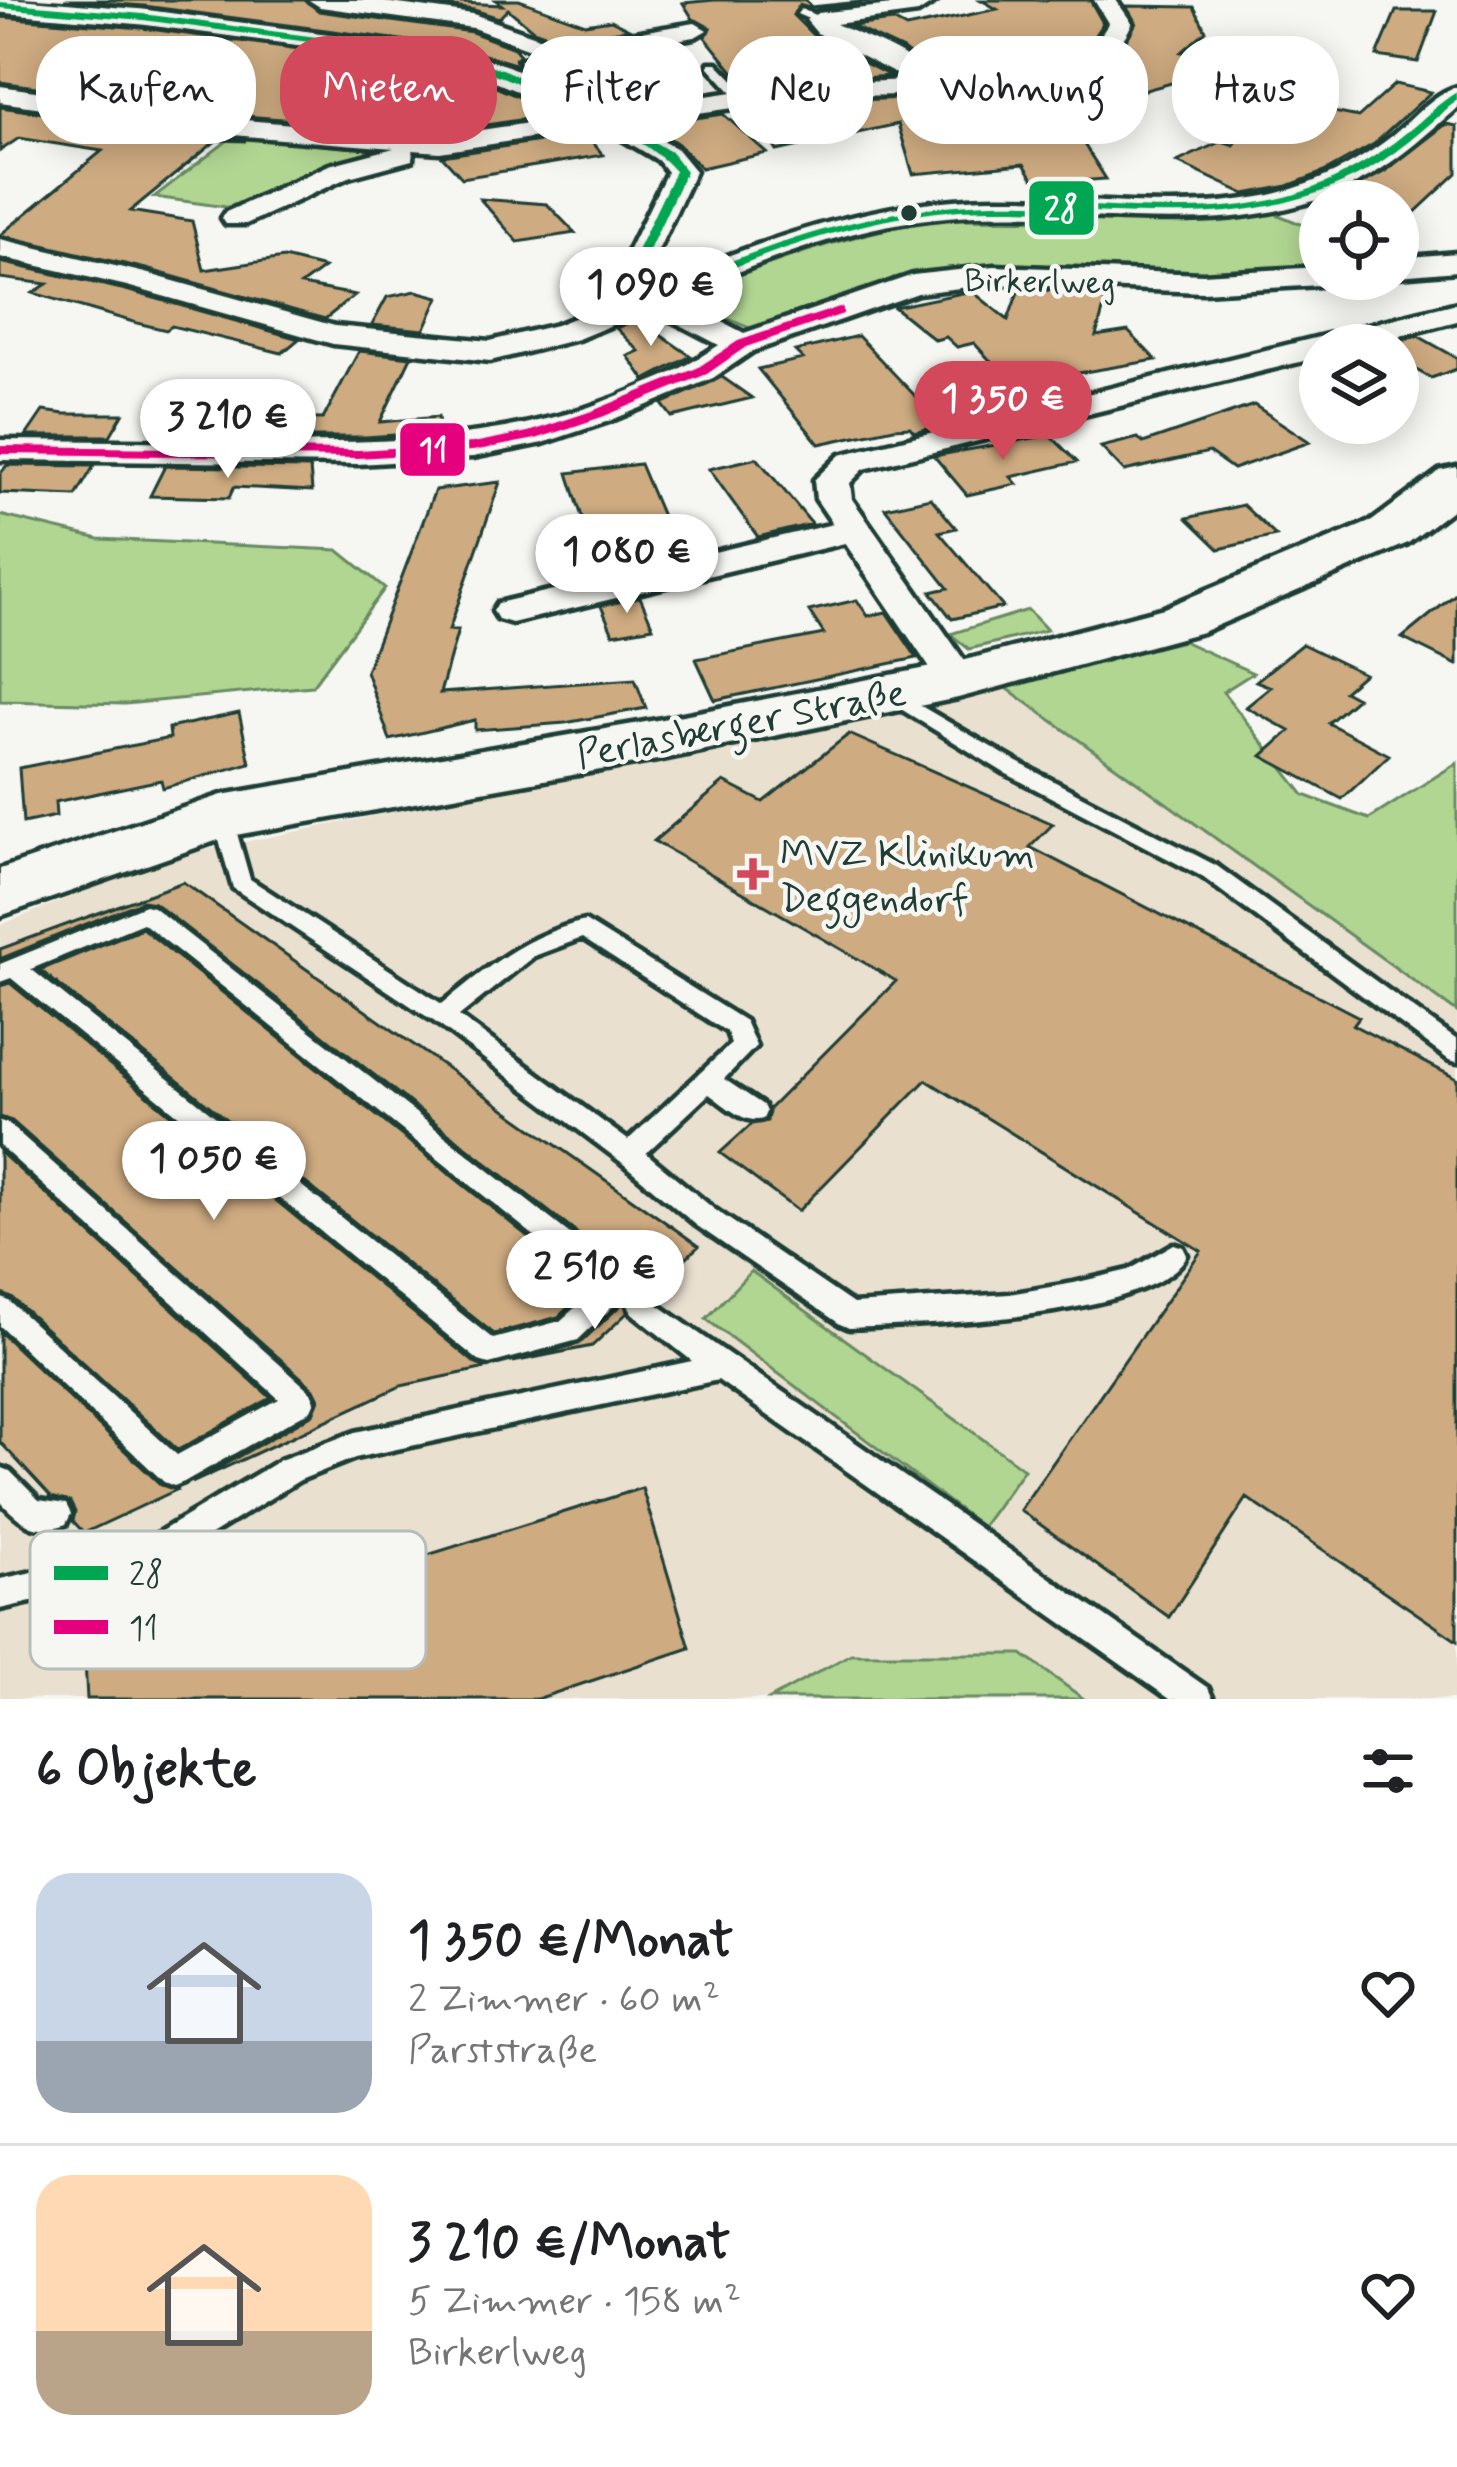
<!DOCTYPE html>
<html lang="de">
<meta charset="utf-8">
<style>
:root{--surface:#fff;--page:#f6f6f6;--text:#202124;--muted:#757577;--line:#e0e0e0;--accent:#d1495b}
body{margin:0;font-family:Mynerve,sans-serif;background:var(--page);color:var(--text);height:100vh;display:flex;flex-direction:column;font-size:45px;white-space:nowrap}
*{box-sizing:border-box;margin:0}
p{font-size:39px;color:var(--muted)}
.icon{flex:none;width:66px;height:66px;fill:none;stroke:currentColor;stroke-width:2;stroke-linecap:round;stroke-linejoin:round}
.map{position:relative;height:1699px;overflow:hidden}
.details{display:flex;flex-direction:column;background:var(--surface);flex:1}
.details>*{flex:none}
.guide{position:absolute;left:36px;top:36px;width:1386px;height:108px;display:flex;gap:24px}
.tools{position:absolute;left:1299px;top:180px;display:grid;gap:24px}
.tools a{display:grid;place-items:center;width:120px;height:120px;border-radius:50%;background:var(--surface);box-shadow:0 6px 30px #0003;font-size:60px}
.price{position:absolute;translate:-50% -102px;padding:0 27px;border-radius:42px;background:#fff;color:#222;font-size:39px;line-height:78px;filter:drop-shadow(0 3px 6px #0008)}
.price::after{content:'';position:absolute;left:50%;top:72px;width:36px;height:27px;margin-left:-18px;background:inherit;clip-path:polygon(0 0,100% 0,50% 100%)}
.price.selected{background:var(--accent);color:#fff}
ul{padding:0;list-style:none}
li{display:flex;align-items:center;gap:36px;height:300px;padding:0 36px}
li+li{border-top:3px solid var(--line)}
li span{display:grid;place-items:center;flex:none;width:336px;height:240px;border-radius:36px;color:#555}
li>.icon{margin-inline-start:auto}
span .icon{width:144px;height:144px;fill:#fffc;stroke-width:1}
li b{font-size:51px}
h2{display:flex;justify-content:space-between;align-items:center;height:144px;padding:0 36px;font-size:51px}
.pill{padding:0 42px;border-radius:48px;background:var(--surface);box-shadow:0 6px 30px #0003;font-size:42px;line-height:108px}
.pill.selected{background:var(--accent);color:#fff}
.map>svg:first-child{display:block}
.built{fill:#eae0d0}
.green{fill:#b1d692;stroke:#688a63;stroke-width:3}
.building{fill:#ceab81;stroke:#1f3d34;stroke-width:3}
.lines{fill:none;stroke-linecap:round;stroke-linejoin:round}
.lane-casing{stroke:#1f3d34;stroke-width:9}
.street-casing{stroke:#1f3d34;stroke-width:9}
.secondary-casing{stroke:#1f3d34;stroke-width:9}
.lane{fill:#f6f6f2;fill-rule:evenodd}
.street{fill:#f6f6f2;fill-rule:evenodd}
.secondary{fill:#f6f6f2;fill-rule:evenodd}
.bus-1-casing{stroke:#f6f6f2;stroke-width:9}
.bus-2-casing{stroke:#f6f6f2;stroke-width:9}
.bus-1{fill:#00a651;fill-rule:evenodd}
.bus-2{fill:#e5007d;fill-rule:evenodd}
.bus-dot{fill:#1f3d34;stroke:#f6f6f2;stroke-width:4.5}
.poi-dot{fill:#d1495b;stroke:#f6f6f2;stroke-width:4.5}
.labels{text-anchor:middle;stroke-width:9;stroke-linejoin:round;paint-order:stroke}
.far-street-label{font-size:33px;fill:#1f3d34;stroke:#f6f6f2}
.street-label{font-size:39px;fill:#1f3d34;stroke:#f6f6f2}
.poi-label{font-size:39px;fill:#1f3d34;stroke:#f6f6f2;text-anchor:start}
.key{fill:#f6f6f2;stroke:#b6beb9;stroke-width:3}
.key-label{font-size:33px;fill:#1f3d34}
.line-badge{stroke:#f6f6f2;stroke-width:4.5}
.badge-label{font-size:33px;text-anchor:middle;font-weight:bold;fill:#fff}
</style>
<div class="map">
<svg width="1457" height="1699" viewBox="0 0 1457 1699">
<rect width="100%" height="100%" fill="#f6f6f2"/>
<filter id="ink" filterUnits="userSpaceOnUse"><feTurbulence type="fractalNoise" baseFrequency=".00833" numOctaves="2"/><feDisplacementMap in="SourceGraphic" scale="24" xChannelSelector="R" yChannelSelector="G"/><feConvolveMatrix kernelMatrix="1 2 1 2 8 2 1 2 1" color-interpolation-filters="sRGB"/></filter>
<g filter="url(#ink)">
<path class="built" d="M1001,684l456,328v687h-373l-62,-45h-171l-81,45h-770v-774l174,-69 691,-138z"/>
<path class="green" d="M232,137l147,13 2,3 -148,55 -79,-11z
M1269,211l51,21v41l-327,-1 -234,60 -84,-35c88,-30 172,-65 266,-78l276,2z
M0,515l99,24 239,11 47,38 -73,98 -187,18 -125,-3z
M1028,610l19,20 -78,19 -19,-15z
M1183,641l70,32 -30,19 81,103 65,24 88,-56v249l-456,-328z
M751,1271l273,198 -42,58 -276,-208z
M851,1654h171l62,45h-314z"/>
<path class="building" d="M64,0h241l14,11 153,21 42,16 6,7 -5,4 3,6 -57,-17 -317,-42z
M403,0l99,5 -6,-5h23l66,24 26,-4 18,9 -67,11 -29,-10 -25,-21 -9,9 -25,-8z
M714,0h91l6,7 59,-6 -56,9 -14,-5 -7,10 22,22 75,39 -145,10 -40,-49 6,-9 -18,-9 -10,-16z
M981,0h109l13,23 -9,13 -39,22 -53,12 -68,5 -31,-25 -51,-24 41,-5 13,7 91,-19z
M1126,6l68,1 12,24 -24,21 67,10 -103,28 -9,-5 -78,20 47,74 -69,5 -13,-20 -111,10 -15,-50 -121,27 -26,-41 74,-9 170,-6 46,-8 41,-12 34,-21 20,-31z
M1396,11h41l-19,51 -41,-6z
M0,17l142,11 314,42 103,44 -100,15 -63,-1 -163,-13 -233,-33z
M650,48l49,45 -76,11 -51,-42z
M1304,52l-10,52 64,13 37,-33 36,8 -57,52 -50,28 -36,14 -43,8 -68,-32 45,-21 12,4z
M0,107l246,34 -29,-1 -87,71 62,10 12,49 80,-12 40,10 -23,17 54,10 -30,24 -179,-50 -146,-34 102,-84 -83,-13 -19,13z
M723,114l44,39 -66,15 -23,-24 -29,-19z
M1446,124l11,2v47l-59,55v-27h-72l58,-29z
M586,134l17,21 -141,23 -20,-22z
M480,199l67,5 28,29 -57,9z
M0,262l126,28 173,49 -17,14 -110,-27 -6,4 -29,-7 -104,-30 14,-9 -47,-6z
M1019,289l89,4 -12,43 32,-5 28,29 -137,23 -11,-3 -34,-37 -17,4 -11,-10 -11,3 -41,-33 78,-16 36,29z
M416,291l23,6 -15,33 -52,-5 15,-28z
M637,319l54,37 -46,24 -17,-24 11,-5 -23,-23z
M858,336l81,85 5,4 -30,7 -4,-5 -16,1 -75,16 -61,-75 45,-10 -8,-8z
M1418,336l39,22v11l-26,9 -33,-18v-19z
M359,351l52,6 -31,65 58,-5 2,15 -75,5h-186l10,-20 134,2z
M722,377l30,21 -80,19 -10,-13z
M1254,405l56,37 -77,27 -24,-17 -85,19 -23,-24 37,-9 5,5z
M43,411l22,3h58l-13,22h-84z
M1050,435l27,27 -66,15 6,7 -50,11 -33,-39z
M757,458l55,66 -54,13 -49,-68z
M640,464l27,64 5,-1 13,27 -96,23 -14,-33 15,-2 -22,-69z
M7,465l87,1 -18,30 -76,-3v-19z
M165,466l145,2 2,23 -78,-4 -5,11 -79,-2z
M500,482l-51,148h9l-18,63 195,-14 11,29 -81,15 -90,7v-10l-85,20 -24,-69 69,-181z
M931,498l25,30 -17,4 64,75 -51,12 -21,-27 17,-4 -63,-80z
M1243,505l33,31 -57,13 -32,-31z
M1457,593v72l-55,-27z
M640,597l13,30 -40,7 -12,-28z
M857,600l11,16 18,-4 31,46 -202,42 -19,-41 128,-25 -15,-23z
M1302,644l62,30 -20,17 13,7 -29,25 61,32 -47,44 -80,-43 28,-25 -44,-24 25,-20 -15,-6z
M239,713l11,50 -87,25 -2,-8 -106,22 1,14 -33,7 -4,-55 151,-30 -1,-10z
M849,734l204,90 -23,23 329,170 -6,8 104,54v562l-210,-143 -78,119 -149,-107 181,-259 -275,-171 -128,131 -78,-58 32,-29 15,-3 2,-12 127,-128 -242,-140 70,-59 39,20z
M183,882l204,144 312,220 -51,47 -16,-1 -3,-18 -475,-371 -11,-2 -143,58v-10z
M142,928l449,359 -33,30 -64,17 -454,-364z
M10,983l466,381 10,4 -85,18 -209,97 121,-69 6,-15 -5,-10 -302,-268 -12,-4v-131z
M0,1152l271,246 -93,52 -166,-152 -12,-5z
M625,1301l2,12 -35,33 -79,16 66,-18z
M0,1332l161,153 15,5 -92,43 -11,-12 2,-9 -5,-10 -19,-5 -51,-55z
M642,1488l48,160 -153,51h-450l-2,-37z"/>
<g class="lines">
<defs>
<path id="lane" d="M801,9l21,9 1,2 -5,3 -21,-9z
M709,63h8l31,32v6h-8l-31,-34z
M890,688l127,74 200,104 240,174v22l-8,-2 -248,-184 -198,-104 -120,-74 -3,-4z
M222,809l10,7 18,63 192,125c45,-37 85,-70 143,-83l160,100 11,25 -32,33 39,26 3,7 -3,7c-19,6 -39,-15 -54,-25l-63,59 68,56 139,95 156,-10 65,-11 55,-13 45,-26 9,3 4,8c-33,65 -270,69 -338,73l-9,-4 -144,-99 -76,-64 -185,-139 -202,-134 -21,-72zM582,938l145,94 4,12 -103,96 -169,-124 75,-60z
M145,905l8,2 473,371 4,8 -4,8 -48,46 -89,24 -10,-3 -468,-383 -11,4v-18zM143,923l455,364 -38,34 -67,18 -462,-370z
M0,1121l9,3 302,268 4,9 -4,9 -127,72 -10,4 -10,-4 -164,-156v-29l9,4 168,154 102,-56 -279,-253z
M641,1293l567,395 5,11h-43l-452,-319 -363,78 -55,22 -158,97 -142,32v-30l126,-27 154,-92 75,-28 337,-71 -60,-48 -4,-8 4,-8z
M0,1467l10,4 29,29 27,4 5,10 -5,10c-30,12 -46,-2 -66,-23z"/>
<path id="street" d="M0,0l143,10 317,42 48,14 100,45 164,-25 135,-6 -90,-47 -11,-13 12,-7 120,-13 -20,13 -82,11c31,15 76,28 96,56 46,0 157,-9 176,-57l-14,-23h22l16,23c-34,87 -231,68 -307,74 -65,6 -128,16 -192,26l43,25 19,23 -48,103 7,12c109,-47 222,-87 342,-88 85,-1 171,14 256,0 51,-7 99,-30 140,-62 19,-15 41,-43 65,-49v21c-28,24 -55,49 -87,68 -131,75 -282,28 -423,41 -95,8 -185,44 -271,81l68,35 169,-58 81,-9 209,8 117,-7v12h13l-13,6 -117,7 -209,-8 -76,9 -165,58 -40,27 -104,43 -66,22 -70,14 -115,7 -358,-4v-20c80,1 160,1 240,2 168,2 334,0 479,-97l-69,-36 -72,30 -88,22 -157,-17 -206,-58 -127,-29v-18l145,34 190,53 155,15 66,-16 73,-29 -12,-22 50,-102 -9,-12 -56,-33 -162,25 -27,-2 -1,10 -63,17 -103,47h-20l-4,-6 4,-6 103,-47 65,-17 -161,-13 -233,-33v-16l233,33 207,17 136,-20 -119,-50 -314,-42 -143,-12z
M309,0h60l104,14 89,31 133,-22 12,7 -12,7 -110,17 -54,14 -12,-7 19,-9 -65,-24 -153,-21z
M1457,253v18l-59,5v-18z
M1457,303v18l-92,24h-45v12l-456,112 -14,14 2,16 126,181 -6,9 -14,4 -14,-4 -99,-146 -333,80 -14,-4 -5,-8 5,-8 335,-79 -17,-25 -2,-19 26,-25z"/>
<path id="secondary" d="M1457,467v39l-49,37 -206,89 -244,66 -301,62 -427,76 -230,80v-47l222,-74 435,-75 301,-58 206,-54 208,-87 67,-50z"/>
</defs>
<use href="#lane" class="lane-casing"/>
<use href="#street" class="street-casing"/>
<use href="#secondary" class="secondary-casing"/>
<use href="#lane" class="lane"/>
<use href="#street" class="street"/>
<use href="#secondary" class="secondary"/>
<defs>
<path id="bus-1" d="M0,2l143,12 317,42 42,13 122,55 47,28 15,19 -48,103 4,12 10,7c110,-47 222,-88 343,-90 100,-2 203,20 301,-9 41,-13 78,-35 111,-62 17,-13 32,-30 50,-40v8c-32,28 -64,58 -102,77 -129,65 -270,23 -407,34 -76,7 -150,31 -221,59 -25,10 -50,23 -76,32l-18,-11 -7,-17 49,-103c-34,-42 -162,-92 -216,-109l-316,-42 -143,-12z"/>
<path id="bus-2" d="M839,307l4,1v6l-97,33 -39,27 -105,43 -66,22 -63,12 -115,7 -358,-4v-8l358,4 115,-7 55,-11 64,-21 105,-43 41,-27z"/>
</defs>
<use href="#bus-1" class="bus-1-casing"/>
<use href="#bus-2" class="bus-2-casing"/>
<use href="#bus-1" class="bus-1"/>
<use href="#bus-2" class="bus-2"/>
</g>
</g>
<circle class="bus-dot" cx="909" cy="213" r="10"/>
<path class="poi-dot" d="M747 856h12v12h12v12h-12v12h-12v-12h-12v-12h12z"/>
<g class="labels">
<g class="far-street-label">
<text transform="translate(1040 280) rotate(1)" y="12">Birkerlweg</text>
</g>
<g class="street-label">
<text transform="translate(741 722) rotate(-11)" y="14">Perlasberger Straße</text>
</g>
<g class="poi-label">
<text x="780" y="866">MVZ Klinikum<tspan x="780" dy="45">Deggendorf</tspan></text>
</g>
</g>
<rect x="30" y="1531" width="396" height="138" rx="18" class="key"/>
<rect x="54" y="1566" width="54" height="14" fill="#00a651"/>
<rect x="54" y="1620" width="54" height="14" fill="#e5007d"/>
<g class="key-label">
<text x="129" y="1585">28</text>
<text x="129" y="1639">11</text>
</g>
<g class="line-badge">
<rect x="1027" y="179" width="69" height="58" rx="12" fill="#00a651"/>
<rect x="398" y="421" width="69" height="57" rx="12" fill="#e5007d"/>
</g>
<g class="badge-label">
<text x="1061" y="220">28</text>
<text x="433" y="461">11</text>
</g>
</svg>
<div class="tools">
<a><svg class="icon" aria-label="locate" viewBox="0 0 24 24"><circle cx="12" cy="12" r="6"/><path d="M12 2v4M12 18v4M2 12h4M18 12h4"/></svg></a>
<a><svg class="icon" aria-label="layers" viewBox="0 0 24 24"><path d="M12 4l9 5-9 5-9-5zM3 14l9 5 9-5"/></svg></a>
</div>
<b class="price" style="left:651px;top:349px">1 090 €</b>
<b class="price selected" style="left:1003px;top:463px">1 350 €</b>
<b class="price" style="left:228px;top:481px">3 210 €</b>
<b class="price" style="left:627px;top:616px">1 080 €</b>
<b class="price" style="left:214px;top:1223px">1 050 €</b>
<b class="price" style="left:595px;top:1332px">2 510 €</b>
<div class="guide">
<a class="pill">Kaufen</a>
<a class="pill selected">Mieten</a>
<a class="pill">Filter</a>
<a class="pill">Neu</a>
<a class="pill">Wohnung</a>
<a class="pill">Haus</a>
</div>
</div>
<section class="details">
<h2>6 Objekte<svg class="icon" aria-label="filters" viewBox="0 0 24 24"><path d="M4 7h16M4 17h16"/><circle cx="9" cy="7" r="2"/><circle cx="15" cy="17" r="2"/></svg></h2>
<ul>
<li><span style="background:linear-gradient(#c9d6e8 70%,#9aa5b1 0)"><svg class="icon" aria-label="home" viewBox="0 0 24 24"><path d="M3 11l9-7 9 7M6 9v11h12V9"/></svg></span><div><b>1 350 €/Monat</b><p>2 Zimmer · 60 m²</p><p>Parststraße</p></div><svg class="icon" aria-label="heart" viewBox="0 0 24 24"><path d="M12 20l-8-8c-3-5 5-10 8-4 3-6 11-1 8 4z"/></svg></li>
<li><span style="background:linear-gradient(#ffd9b3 65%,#b9a48a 0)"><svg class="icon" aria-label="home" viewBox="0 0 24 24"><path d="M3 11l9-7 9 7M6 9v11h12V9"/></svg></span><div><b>3 210 €/Monat</b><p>5 Zimmer · 158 m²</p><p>Birkerlweg</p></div><svg class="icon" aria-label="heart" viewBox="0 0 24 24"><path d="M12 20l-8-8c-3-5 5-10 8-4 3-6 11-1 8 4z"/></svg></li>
</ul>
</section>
